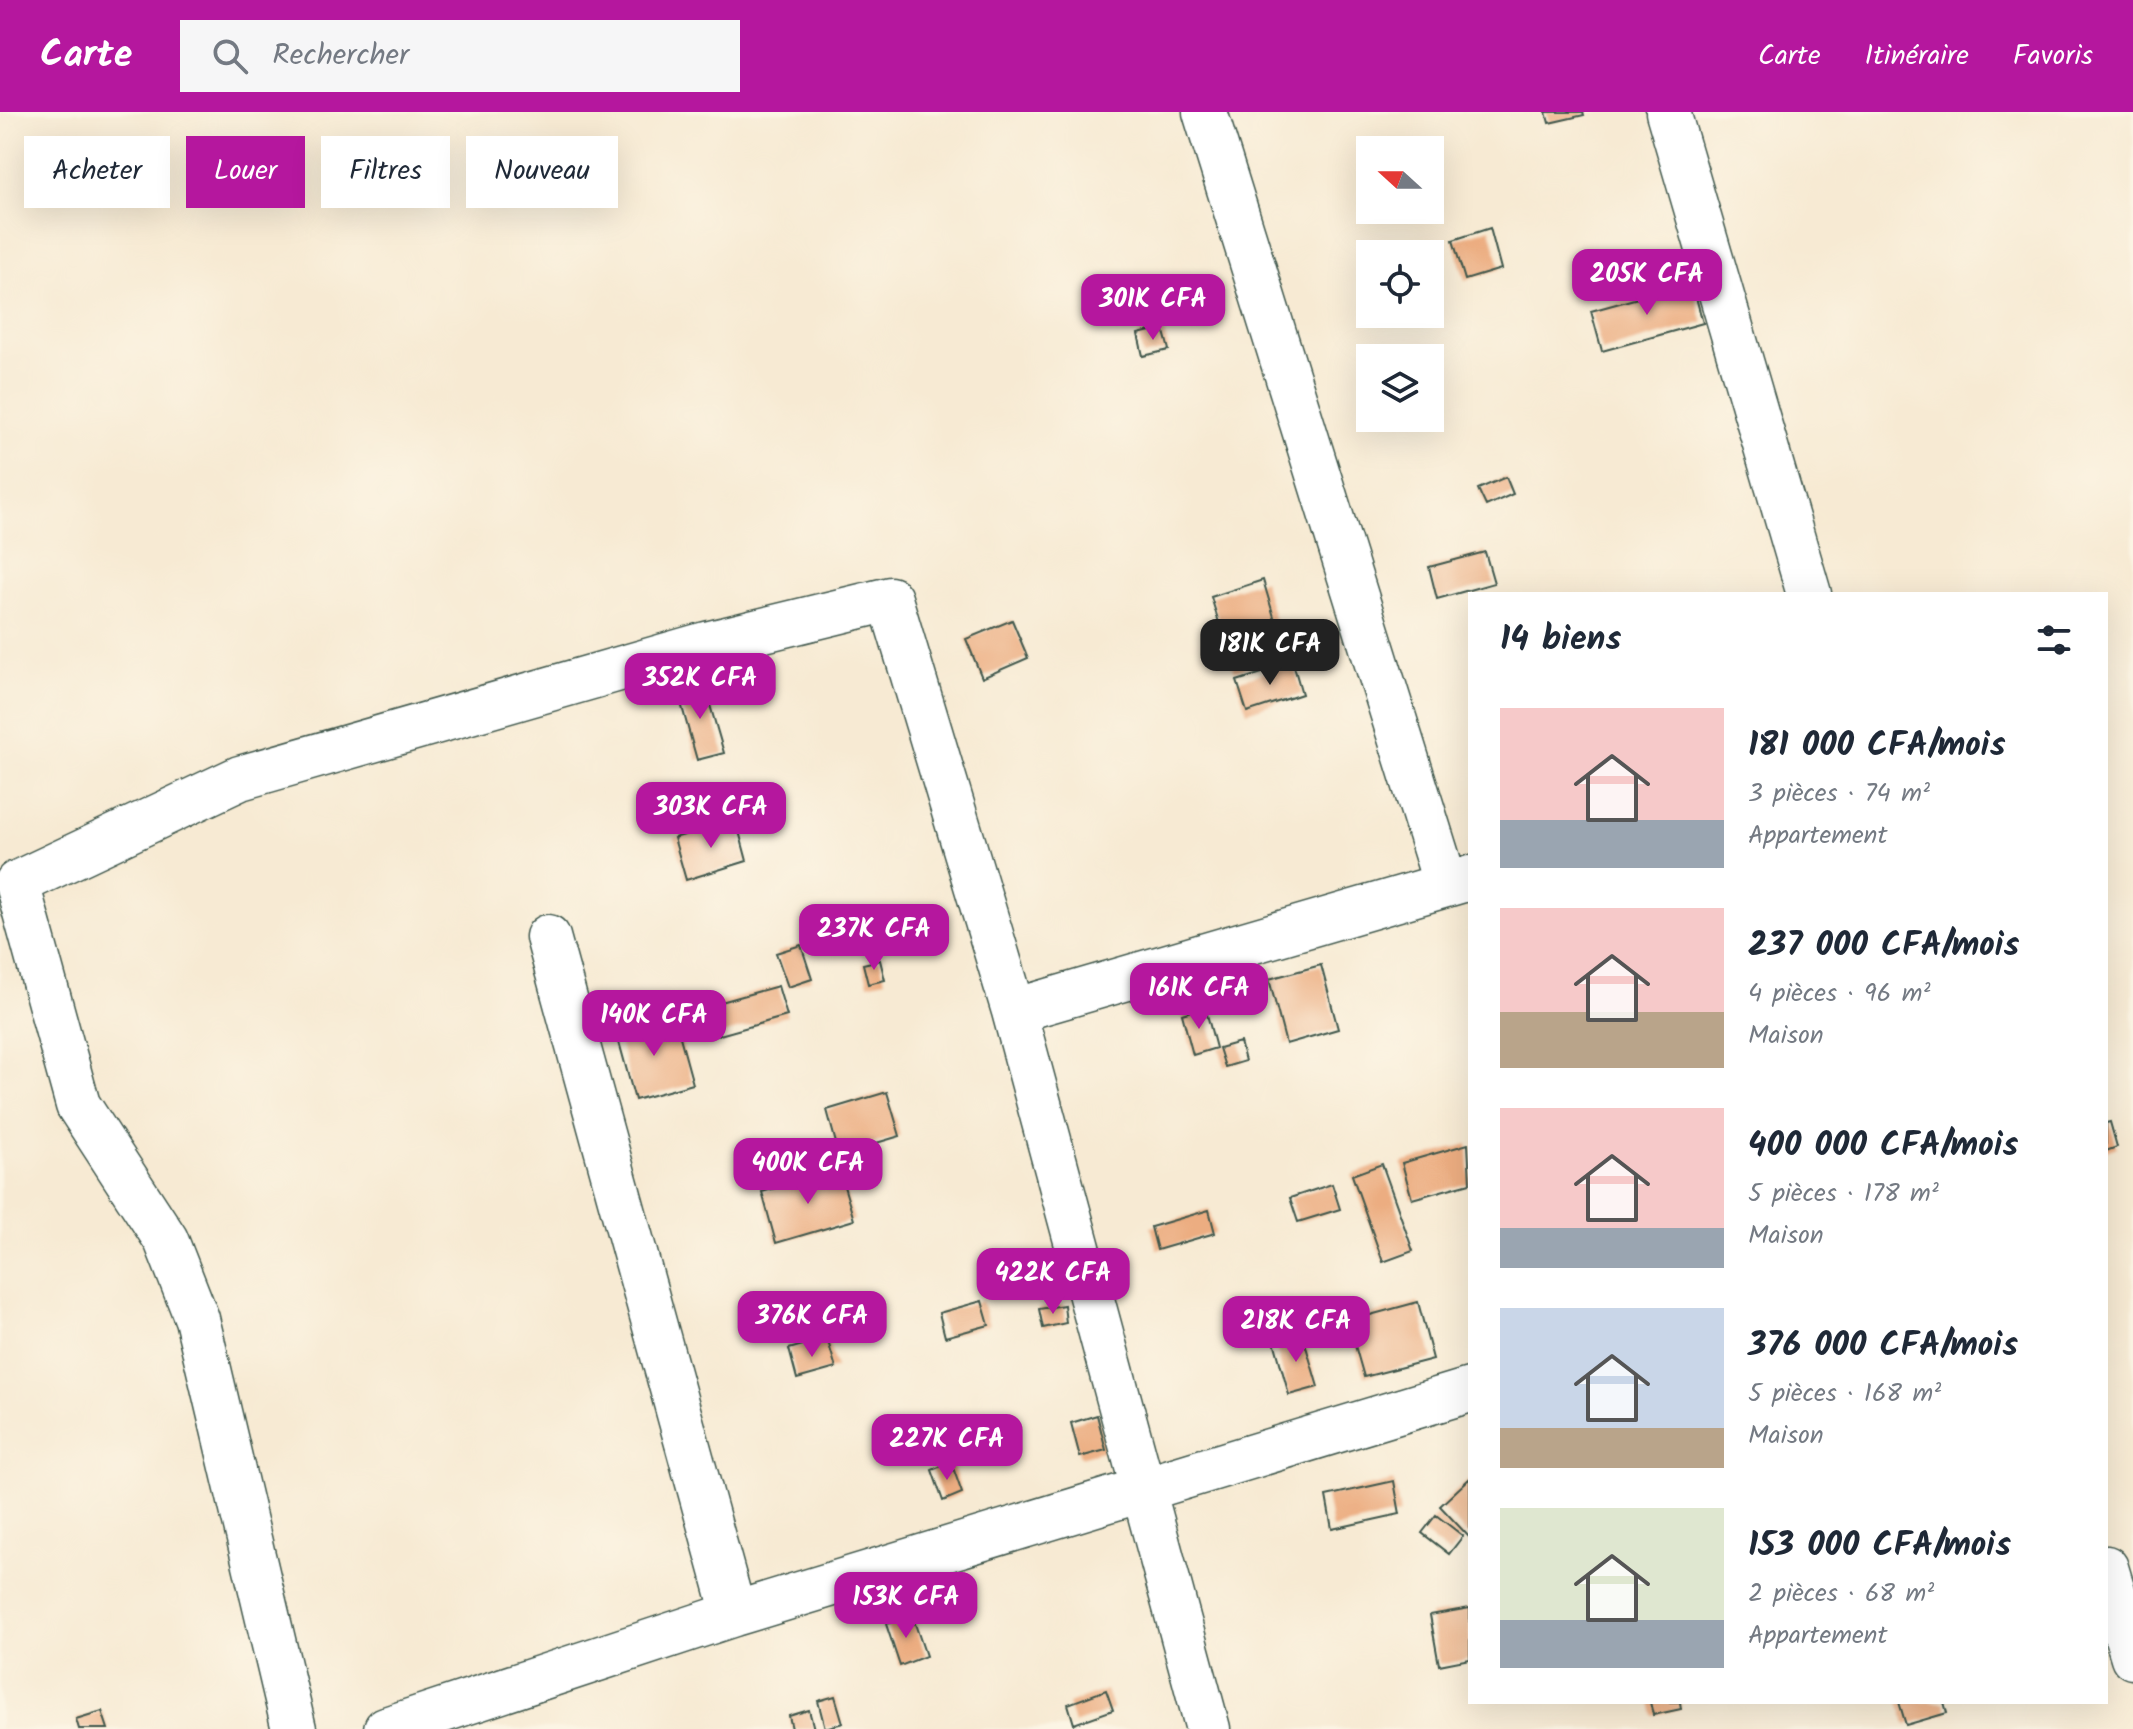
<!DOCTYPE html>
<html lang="fr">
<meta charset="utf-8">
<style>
:root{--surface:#fff;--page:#f6f6f7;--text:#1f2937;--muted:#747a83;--accent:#b5179e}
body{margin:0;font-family:Kalam,sans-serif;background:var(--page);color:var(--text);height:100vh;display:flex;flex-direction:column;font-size:30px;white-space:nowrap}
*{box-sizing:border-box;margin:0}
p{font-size:26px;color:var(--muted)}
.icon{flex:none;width:44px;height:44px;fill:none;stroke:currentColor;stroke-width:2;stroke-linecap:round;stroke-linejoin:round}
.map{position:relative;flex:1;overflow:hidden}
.drawer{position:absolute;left:1468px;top:480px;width:640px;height:1112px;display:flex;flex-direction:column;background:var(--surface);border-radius:0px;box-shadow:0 8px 32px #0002}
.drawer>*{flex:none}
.top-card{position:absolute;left:24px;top:24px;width:760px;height:72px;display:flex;gap:16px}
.needle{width:52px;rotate:291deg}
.fabs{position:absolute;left:1356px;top:24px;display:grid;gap:16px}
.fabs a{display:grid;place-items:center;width:88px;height:88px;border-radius:0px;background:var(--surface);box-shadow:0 8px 32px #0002;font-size:40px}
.price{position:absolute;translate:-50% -68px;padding:0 18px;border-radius:16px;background:var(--accent);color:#fff;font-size:26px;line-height:52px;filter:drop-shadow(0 2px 4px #0008)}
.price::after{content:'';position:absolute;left:50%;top:48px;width:24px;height:18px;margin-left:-12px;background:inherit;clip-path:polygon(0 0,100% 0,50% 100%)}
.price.current{background:#222;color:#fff}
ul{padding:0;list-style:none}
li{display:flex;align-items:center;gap:24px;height:200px;padding:0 32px}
li span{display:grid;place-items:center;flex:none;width:224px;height:160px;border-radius:0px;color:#555}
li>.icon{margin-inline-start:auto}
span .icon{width:96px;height:96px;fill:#fffc;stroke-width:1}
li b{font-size:34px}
h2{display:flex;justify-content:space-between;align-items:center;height:96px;padding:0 32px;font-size:34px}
.tag{padding:0 28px;border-radius:0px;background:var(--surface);box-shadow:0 8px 32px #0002;font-size:28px;line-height:72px}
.tag.current{background:var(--accent);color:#fff}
header{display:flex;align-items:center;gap:48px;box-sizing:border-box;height:112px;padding:0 40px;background:var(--accent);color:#fff}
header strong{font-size:38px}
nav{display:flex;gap:44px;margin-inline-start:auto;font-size:28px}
.search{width:560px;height:72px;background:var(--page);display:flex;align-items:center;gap:20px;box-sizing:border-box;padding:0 28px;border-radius:0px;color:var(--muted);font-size:30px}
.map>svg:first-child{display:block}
.building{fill:#ecad81}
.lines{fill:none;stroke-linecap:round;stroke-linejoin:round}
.minor-casing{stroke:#3f574c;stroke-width:47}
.minor{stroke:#fff;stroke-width:44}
</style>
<header>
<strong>Carte</strong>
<div class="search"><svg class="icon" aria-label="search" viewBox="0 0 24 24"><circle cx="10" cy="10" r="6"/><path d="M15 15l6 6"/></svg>Rechercher</div>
<nav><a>Carte</a><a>Itinéraire</a><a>Favoris</a></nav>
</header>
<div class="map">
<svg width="2133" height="1617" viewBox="0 0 2133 1617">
<rect width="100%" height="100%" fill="#fcf5e5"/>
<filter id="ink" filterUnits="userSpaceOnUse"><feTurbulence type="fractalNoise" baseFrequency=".0125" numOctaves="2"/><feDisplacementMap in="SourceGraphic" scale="16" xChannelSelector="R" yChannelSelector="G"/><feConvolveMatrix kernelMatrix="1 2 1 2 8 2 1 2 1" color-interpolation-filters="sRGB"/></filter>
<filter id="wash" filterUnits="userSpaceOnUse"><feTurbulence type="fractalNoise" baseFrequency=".006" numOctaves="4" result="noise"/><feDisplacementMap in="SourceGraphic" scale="32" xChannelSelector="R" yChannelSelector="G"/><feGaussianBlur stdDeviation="1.8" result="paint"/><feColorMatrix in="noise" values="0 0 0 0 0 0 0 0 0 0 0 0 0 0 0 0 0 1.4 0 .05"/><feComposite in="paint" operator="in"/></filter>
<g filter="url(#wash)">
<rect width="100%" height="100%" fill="#f7ead3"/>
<g id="blocks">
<path class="building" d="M1546,0h37l1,3 -35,8z
M1490,116l11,41 -36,11 -12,-40z
M1692,171l11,40 -101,28 -11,-40z
M1163,216l6,22 -26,6 -5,-22z
M1506,365l7,17 -27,12 -8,-17z
M1485,440l9,31 -57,16 -8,-32z
M1263,468l22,74 -51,17 -23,-74z
M1012,508l16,38 -46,20 -16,-39z
M1293,551l9,31 -55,18 -10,-31z
M703,569l21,72 -27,7 -20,-71z
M736,708l11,41 -61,19 -12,-42z
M801,833l11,34 -24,8 -12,-34z
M880,848l5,20 -17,4 -5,-20z
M1321,853l17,64 -52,15 -17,-65z
M778,874l9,30 -78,22 -9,-30z
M1205,895l11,41 -23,7 -11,-41z
M674,903l19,69 -58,16 -19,-69z
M1240,930l5,19 -20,6 -6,-19z
M887,980l13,44 -61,18 -12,-44z
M2110,1010l7,25 -11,4v-28z
M1468,1032l2,39 -58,16 -10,-36z
M1382,1052l31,87 -30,11 -31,-87z
M839,1057l15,51 -78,23 -14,-51z
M1332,1072l8,25 -42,13 -8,-24z
M1209,1098l6,23 -58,17 -6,-23z
M982,1189l7,24 -44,12 -6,-24z
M1418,1190l15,57 -69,18 -16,-56z
M1064,1193l2,18 -23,5 -4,-19z
M1302,1221l16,54 -29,8 -15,-54z
M827,1226l9,30 -39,11 -8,-30z
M1097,1303l9,35 -26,7 -9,-34z
M951,1350l11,31 -19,8 -11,-31z
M1470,1366v60l-30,-32z
M1394,1369l6,33 -68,15 -6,-33z
M1436,1403l27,21 -14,18 -27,-21z
M1470,1496v51l-31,6 -9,-50z
M912,1503l14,41 -26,10 -14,-42z
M1106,1578l7,20 -39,14 -6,-20z
M835,1584l8,27 -18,5 -7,-27z
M1650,1590h30l1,7 -28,6z
M1899,1590h45l3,11 -41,12z
M809,1598l5,19h-22l-3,-13z
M102,1599l6,18h-29l-3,-10z"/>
</g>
</g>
<g filter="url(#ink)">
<use href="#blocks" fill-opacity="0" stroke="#3f574c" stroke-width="2"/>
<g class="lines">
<defs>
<path id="minor" d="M1205,0l241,773
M1668,0l141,482
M548,825l186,677
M1014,899l456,-133
M2106,1456l27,89
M294,1617l-97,-410 -31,-79 -88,-135 -61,-222 223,-105 466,-134 184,-45 124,412 194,718
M386,1617l348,-115 736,-224"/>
</defs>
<use href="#minor" class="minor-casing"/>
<use href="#minor" class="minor"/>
</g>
</g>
</svg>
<div class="fabs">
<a><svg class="needle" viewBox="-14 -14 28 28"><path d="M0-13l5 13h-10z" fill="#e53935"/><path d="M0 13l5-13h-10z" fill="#747a83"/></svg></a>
<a><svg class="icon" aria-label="locate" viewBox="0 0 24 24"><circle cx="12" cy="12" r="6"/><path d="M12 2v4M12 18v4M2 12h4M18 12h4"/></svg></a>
<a><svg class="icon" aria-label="layers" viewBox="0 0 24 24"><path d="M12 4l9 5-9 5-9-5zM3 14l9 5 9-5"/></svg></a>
</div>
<b class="price" style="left:1647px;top:205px">205K CFA</b>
<b class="price" style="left:1153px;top:230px">301K CFA</b>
<b class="price current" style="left:1270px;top:575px">181K CFA</b>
<b class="price" style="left:700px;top:609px">352K CFA</b>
<b class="price" style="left:711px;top:738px">303K CFA</b>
<b class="price" style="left:874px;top:860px">237K CFA</b>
<b class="price" style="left:1199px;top:919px">161K CFA</b>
<b class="price" style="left:654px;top:946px">140K CFA</b>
<b class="price" style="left:808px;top:1094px">400K CFA</b>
<b class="price" style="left:1053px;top:1204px">422K CFA</b>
<b class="price" style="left:812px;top:1247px">376K CFA</b>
<b class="price" style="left:1296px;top:1252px">218K CFA</b>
<b class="price" style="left:947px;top:1370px">227K CFA</b>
<b class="price" style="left:906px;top:1528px">153K CFA</b>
<div class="top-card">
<a class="tag">Acheter</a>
<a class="tag current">Louer</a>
<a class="tag">Filtres</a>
<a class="tag">Nouveau</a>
</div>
<section class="drawer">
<h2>14 biens<svg class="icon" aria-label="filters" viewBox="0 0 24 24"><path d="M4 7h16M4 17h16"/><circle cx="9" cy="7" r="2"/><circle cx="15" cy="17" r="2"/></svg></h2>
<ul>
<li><span style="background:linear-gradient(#f6c9c9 70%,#9aa5b1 0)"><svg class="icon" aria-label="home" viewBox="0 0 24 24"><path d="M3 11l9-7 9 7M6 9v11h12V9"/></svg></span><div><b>181 000 CFA/mois</b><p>3 pièces · 74 m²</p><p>Appartement</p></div></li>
<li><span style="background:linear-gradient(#f6c9c9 65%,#b9a48a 0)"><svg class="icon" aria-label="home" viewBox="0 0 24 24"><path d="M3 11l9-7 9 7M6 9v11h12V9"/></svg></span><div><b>237 000 CFA/mois</b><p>4 pièces · 96 m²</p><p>Maison</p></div></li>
<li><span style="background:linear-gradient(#f6c9c9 75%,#9aa5b1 0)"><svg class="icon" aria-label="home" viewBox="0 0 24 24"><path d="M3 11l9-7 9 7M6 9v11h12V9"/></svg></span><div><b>400 000 CFA/mois</b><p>5 pièces · 178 m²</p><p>Maison</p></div></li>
<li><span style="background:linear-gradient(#c9d6e8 75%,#b9a48a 0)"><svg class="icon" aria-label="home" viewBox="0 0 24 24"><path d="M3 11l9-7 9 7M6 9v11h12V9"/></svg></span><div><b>376 000 CFA/mois</b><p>5 pièces · 168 m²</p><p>Maison</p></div></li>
<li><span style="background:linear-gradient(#dfe7d0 70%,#9aa5b1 0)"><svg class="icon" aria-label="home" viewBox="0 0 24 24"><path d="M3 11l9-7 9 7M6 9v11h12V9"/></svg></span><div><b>153 000 CFA/mois</b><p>2 pièces · 68 m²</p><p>Appartement</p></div></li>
</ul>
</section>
</div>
